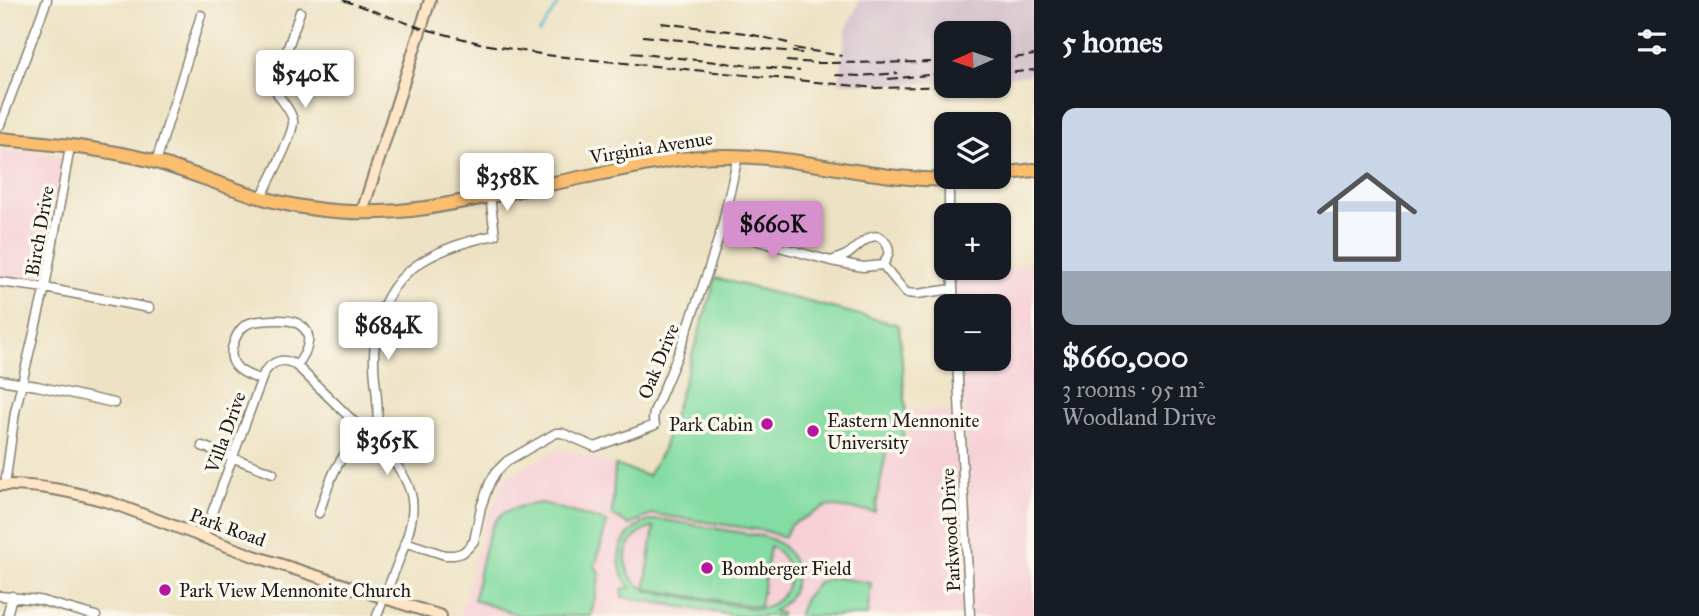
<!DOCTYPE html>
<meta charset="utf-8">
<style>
:root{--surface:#171b24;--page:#242831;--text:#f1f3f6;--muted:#9ea1a6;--accent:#d690ce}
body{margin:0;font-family:"IM FELL Great Primer",serif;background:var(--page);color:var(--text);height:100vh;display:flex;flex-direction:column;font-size:26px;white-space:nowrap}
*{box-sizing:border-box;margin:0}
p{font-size:23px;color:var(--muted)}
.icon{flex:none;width:38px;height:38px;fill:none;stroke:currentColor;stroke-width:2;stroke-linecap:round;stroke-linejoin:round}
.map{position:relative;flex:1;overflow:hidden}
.details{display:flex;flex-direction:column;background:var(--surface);width:665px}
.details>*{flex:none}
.needle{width:46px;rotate:267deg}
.buttons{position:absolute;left:934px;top:21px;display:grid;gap:14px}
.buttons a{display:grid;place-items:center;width:77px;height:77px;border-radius:14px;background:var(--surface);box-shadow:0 2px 5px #0004;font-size:35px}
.price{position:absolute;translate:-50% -60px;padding:0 16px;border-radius:7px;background:#fff;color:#222;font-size:23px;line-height:46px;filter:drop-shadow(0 2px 4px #0008)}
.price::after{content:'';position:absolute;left:50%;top:42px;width:21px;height:16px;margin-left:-10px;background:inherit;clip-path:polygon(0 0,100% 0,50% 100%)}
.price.on{background:var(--accent);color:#111}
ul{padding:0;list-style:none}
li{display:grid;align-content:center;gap:14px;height:371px;padding:0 28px}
li span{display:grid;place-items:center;height:217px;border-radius:14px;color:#555}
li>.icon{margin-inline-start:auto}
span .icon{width:126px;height:126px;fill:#fffc;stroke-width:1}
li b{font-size:30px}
h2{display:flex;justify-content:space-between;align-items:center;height:84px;padding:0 28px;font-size:30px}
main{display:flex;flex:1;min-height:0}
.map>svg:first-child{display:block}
.built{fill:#f6cfd7}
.industrial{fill:#d1bdc9}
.green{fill:#83dca1;stroke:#507c5e;stroke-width:2;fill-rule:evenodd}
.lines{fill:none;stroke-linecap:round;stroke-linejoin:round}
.stream{stroke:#52b5d0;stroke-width:2}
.street-casing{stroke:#847f70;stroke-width:11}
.secondary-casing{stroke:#847f70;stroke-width:14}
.primary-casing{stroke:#847f70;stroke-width:16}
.street{stroke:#fff;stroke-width:8}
.secondary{stroke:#fde5c5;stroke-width:10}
.primary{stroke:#fbbd6e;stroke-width:12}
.rail{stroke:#1c1c1c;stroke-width:2;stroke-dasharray:10 5;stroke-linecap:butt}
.poi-dot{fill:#b5179e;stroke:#fbf7ec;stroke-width:2.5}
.labels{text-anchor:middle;stroke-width:7;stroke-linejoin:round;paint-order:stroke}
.street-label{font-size:19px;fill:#1c1c1c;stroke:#fbf7ec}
.poi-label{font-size:19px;fill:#1c1c1c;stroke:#fbf7ec;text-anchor:start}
</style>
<main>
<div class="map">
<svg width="1034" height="616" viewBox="0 0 1034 616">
<rect width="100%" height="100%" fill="#fbf7ec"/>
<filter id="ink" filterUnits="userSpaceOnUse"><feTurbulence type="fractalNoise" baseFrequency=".0143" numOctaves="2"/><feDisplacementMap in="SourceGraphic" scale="14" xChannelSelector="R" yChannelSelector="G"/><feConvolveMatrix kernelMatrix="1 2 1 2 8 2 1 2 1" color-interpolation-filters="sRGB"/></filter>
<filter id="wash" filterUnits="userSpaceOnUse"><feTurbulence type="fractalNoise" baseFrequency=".00686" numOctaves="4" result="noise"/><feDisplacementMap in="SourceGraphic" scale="28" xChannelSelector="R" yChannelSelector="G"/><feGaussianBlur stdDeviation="1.57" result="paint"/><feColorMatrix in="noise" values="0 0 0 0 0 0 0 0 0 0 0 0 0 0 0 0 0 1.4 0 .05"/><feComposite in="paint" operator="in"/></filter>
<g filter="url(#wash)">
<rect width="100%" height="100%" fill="#ede2c3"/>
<path class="built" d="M0,150l49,4 12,4 -17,116 -11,5 -33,-2z
M1034,262v354h-574l25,-93 21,-46 53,-28 89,26 15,-26 53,-171 183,47 7,87 49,-2 7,133 9,-1 -9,-183h37v-53h-41l-2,-31 35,-1z"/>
<path class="industrial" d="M860,0h174v74l-35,4v-45h-52v49l-59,2 -49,-1 7,-53z"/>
<path class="green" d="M716,278l183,47 7,88 -4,29 -15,5 -12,65 -48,-6 -37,19 -6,13 -18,-7 -113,-17 -24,11 -17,-10 3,-50 33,11 15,-27z
M542,503l65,19 -12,45 5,6 -9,43h-69l-48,-16c4,-20 11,-72 26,-84 12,-10 28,-11 42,-13z
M654,520h11l101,17c36,12 40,55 8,74l7,2v3h-43l-116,-19 1,-9h8c-23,-26 -11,-61 23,-68zM654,527l-9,62 115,18 10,-61c32,18 21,60 -15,63l-107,-18c-32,-15 -29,-55 6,-64z
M837,578l34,5 -4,33h-69l7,-18 13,-16z"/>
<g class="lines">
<path class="stream" d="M539,33l22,-33"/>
</g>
</g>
<g filter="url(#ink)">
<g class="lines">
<defs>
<path id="street" d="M0,125l47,-125
M156,162l45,-147
M261,198c7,-15 34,-65 32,-78 -4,-16 -17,-22 -18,-34l25,-74
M949,215v-35
M721,231l110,30c5,-2 12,-4 17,-7 10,-6 26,-29 38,-11 6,8 1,14 -3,22l-20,2 -32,-6
M883,265l23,28 11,1 36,-5
M952,268l2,38
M0,282l45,6 104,20
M957,359l13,257
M0,380l37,6 77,17
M261,380c-16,-6 -33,-12 -29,-32 2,-7 5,-15 10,-20 8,-8 20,-7 30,-8 7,0 15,-1 22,2 23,8 14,30 2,44
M202,446l71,27
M5,485l10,-73 30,-125 25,-140
M319,513c7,-20 13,-43 27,-60 10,-11 24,-17 31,-30 3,-21 -4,-44 -3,-66 1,-80 50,-107 121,-122l-5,-39
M203,537l61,-164c9,-13 20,-16 33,-7l90,88c35,38 29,61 12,106 -7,18 -15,37 -22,56
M405,542l40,13h9l8,-2 6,-5 6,-7 7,-34 9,-25 6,-10 11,-11 49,-28h6l33,14 60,-22 -2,-6 1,-7 25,-60 29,-81 13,-40 17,-75
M0,596l39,4 57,16
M7,616l5,-20"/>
<path id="secondary" d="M362,212l68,-212
M0,485c39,-1 75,7 112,18l142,53 187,60"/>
<path id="primary" d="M0,139c49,4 101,9 149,21 36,10 71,25 107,36 55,17 113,20 170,12 59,-10 118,-23 177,-35 40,-8 80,-17 121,-17 87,-1 172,33 259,21
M999,174l35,-4"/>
</defs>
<use href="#street" class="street-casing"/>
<use href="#secondary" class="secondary-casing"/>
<use href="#primary" class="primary-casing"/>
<use href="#street" class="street"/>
<use href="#secondary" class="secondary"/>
<use href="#primary" class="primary"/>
<path class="rail" d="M343,0l78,28 62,16 63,11 329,33 92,-2
M661,23l84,10 43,10
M643,36l160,17
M794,48l48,8
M632,53l168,18
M999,60l35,-5
M786,61l31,2 130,-1
M999,74l35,-4
M835,75l25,1 38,-3
M888,79l59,-6"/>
</g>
</g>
<g class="poi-dot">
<circle cx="767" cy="424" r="7"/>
<circle cx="813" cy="431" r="7"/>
<circle cx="707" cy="568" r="7"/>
<circle cx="165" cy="590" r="7"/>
</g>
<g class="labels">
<g class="street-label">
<text transform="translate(651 147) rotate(-9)" y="7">Virginia Avenue</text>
<text transform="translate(39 231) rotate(-80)" y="7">Birch Drive</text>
<text transform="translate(658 361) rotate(-68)" y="7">Oak Drive</text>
<text transform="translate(225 432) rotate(-70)" y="7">Villa Drive</text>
<text transform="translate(228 527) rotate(20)" y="7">Park Road</text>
<text transform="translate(950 530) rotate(-93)" y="7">Parkwood Drive</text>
</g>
<g class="poi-label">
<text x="827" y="427">Eastern Mennonite<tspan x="827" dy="22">University</tspan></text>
<text x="753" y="431" text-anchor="end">Park Cabin</text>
<text x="721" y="575">Bomberger Field</text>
<text x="179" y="597">Park View Mennonite Church</text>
</g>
</g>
</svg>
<div class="buttons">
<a><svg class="needle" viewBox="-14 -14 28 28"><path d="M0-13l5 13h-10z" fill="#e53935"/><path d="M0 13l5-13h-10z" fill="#9ea1a6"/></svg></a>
<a><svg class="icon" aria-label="layers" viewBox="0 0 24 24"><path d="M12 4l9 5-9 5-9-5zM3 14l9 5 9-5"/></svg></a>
<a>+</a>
<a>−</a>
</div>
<b class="price" style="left:305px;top:110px">$540K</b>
<b class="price" style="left:507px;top:213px">$358K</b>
<b class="price on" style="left:773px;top:261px">$660K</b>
<b class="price" style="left:388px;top:362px">$684K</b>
<b class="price" style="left:387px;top:477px">$365K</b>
</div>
<section class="details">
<h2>5 homes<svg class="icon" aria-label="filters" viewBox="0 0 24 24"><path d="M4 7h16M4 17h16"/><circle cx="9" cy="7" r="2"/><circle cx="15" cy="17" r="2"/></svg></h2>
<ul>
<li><span style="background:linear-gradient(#c9d6e8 75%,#9aa5b1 0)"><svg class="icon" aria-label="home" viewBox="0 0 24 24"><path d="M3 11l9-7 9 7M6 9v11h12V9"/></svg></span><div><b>$660,000</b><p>3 rooms · 95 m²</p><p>Woodland Drive</p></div></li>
</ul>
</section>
</main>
